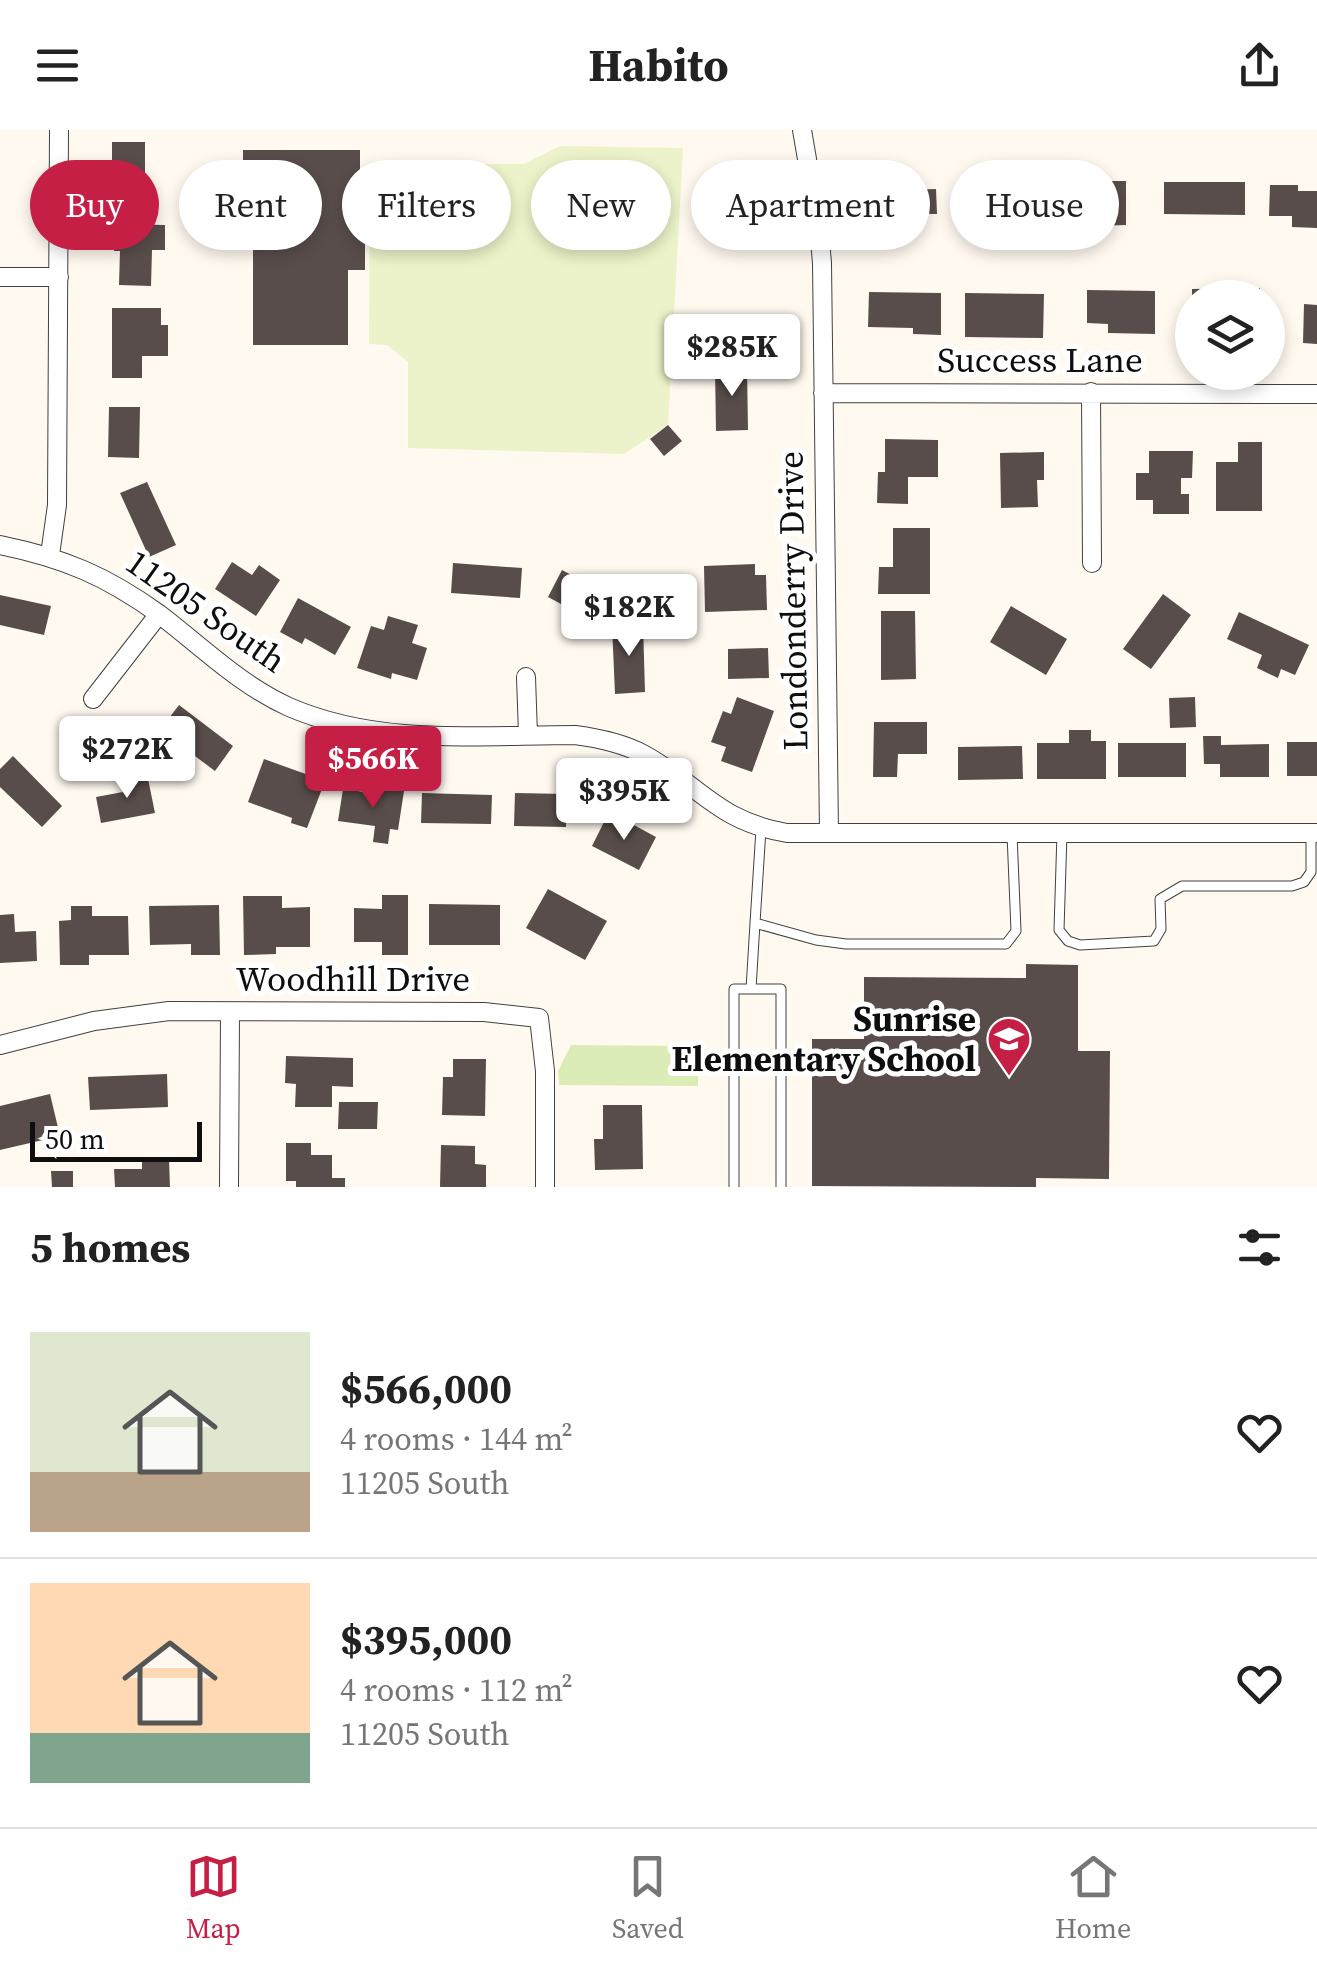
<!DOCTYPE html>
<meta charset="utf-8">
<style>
:root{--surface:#fff;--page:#f6f6f6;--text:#222;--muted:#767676;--line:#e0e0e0;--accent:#c51f46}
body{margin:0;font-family:"Source Serif 4",serif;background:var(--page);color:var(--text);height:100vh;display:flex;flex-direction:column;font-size:38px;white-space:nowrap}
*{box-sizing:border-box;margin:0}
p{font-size:32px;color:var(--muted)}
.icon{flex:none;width:55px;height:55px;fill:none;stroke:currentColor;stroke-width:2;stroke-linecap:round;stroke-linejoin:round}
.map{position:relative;height:1057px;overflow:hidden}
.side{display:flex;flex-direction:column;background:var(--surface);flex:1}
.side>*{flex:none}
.banner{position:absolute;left:30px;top:30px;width:1258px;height:90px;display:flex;gap:20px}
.fabs{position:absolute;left:1175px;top:150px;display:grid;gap:20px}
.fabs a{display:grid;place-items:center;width:110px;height:110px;border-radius:50%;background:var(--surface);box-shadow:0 5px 15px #0003;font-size:50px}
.scale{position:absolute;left:30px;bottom:25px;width:172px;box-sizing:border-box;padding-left:10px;border:5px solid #0e0e0e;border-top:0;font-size:28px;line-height:35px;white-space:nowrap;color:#0e0e0e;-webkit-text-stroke:8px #fff;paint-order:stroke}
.price{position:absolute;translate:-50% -85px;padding:0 22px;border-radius:10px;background:#fff;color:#222;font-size:32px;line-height:65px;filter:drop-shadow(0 2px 5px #0008)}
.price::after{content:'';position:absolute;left:50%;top:60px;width:30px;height:22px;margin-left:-15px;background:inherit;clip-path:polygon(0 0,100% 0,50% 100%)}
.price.active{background:var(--accent);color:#fff}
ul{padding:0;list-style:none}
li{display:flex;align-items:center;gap:30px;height:250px;padding:0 30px}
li+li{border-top:2px solid var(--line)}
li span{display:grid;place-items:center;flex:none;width:280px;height:200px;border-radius:0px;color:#555}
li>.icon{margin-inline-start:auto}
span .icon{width:120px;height:120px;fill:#fffc;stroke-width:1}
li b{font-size:42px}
h2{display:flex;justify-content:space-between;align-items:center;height:120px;padding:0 30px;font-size:42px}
.pill{padding:0 35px;border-radius:45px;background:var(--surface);box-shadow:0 5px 15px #0003;font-size:35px;line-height:90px}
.pill.active{background:var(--accent);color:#fff}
header{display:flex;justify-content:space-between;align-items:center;height:130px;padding:0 30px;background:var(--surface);font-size:45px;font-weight:700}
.menu{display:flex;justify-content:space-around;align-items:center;height:140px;border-top:2px solid var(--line);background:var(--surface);font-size:28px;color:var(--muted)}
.menu a{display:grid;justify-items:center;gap:5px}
.menu .active{color:var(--accent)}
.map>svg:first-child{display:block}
.green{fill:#dcecb7}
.pitch{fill:#ecf2c9}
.building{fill:#584d4a}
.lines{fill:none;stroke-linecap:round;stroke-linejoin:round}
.lane-casing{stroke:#414141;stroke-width:11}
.street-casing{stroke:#414141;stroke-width:20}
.lane{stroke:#fff;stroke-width:9}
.street{stroke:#fff;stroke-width:18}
.labels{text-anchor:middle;stroke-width:10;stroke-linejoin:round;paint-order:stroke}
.street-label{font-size:35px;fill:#0e0e0e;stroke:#fff}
.poi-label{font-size:35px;font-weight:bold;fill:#0e0e0e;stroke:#fff;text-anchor:end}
</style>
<header><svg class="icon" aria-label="menu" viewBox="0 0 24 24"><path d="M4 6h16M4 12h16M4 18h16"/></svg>Habito<svg class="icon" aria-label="share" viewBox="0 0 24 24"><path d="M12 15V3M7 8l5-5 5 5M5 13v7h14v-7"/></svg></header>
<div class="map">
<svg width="1317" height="1057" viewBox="0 0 1317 1057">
<rect width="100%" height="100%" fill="#fff9f0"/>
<path class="green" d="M571,915l128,1 -1,40 -139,-1 -1,-14z"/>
<path class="pitch" d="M560,16l123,2 -15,277 -44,29 -216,-6v-86l-21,-17 -18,-1 1,-180h154z"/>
<path class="building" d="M112,12h33v69h-33z
M243,20h117v35h-12v40h17v45h-17v75h-95v-157h-10z
M1066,51h60v44l-30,1v-9h-30z
M1164,52h81v33l-81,-1z
M998,55h28l-1,44h-15v8l-12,-1v-11l-29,-1 1,-28h28z
M1270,55h28v6h19v37l-25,-1v-11h-23z
M936,59l1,25h-27v18l-17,1 -1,-14 -28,1v-29z
M114,94l51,1v25h-13l-1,36 -32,-1 1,-34h-6z
M1260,158v10h-68v-9z
M1087,160l68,1v43l-47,-1v-9l-21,-1z
M869,162l72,1v42l-28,-1v-6l-45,-1z
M965,163l79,1 -1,44 -78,-1z
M1304,174l13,1v39l-14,-1z
M112,178h49v17h7v31h-26v22h-30z
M747,237l1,63 -32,1 -1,-63z
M109,277h31l-1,51 -31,-1z
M668,295l14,16 -18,15 -14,-17z
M885,309l53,1v37h-30v27l-31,-1 1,-31h7z
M1238,312h24v69h-46v-49h22z
M1149,321h44l-1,27h-11v16h8v20h-36v-14h-17v-27h13z
M1044,322v28h-7l1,27 -37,1 -1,-55z
M147,352l29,63 -27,12 -29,-64z
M893,398h37v66h-52l1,-27h14z
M232,432l20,13 7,-10 21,15 -24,36 -41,-27z
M453,433l69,5 -2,30 -69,-5z
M755,434v11h11l1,35 -62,2 -1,-46z
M562,440l41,22 -14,27 -41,-22z
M1163,464l28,21 -40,54 -28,-20z
M0,465l51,11 -7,29 -44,-10z
M298,468l53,29 -16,28 -30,-17 -3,6 -22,-12z
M1011,476l56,33 -21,36 -56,-33z
M881,481h34l1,68 -35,1z
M1239,482l70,33 -14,30 -14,-6 -3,9 -21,-10 5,-13 -35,-16z
M388,486l30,9 -6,18 15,5 -10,32 -25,-7 -1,6 -34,-11 14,-42 13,4z
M643,494l2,68 -30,2 -3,-69z
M768,518l1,30 -41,1v-30z
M737,567l37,14 -22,61 -31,-11 5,-14 -15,-5 12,-31 8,3z
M1195,567l1,30 -26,1 -1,-30z
M179,575l54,41 -18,25 -55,-41z
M874,592h53v32h-29l-1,23h-24z
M1069,600h22v11h15v38h-69v-36h32z
M1203,606h18v9l48,-1v33h-49v-13h-16z
M1287,612h30v34h-30z
M1118,613h68v34h-68z
M1022,616l1,33 -65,1v-33z
M13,626l49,50 -20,21 -42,-40v-18z
M264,629l61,22 -18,47 -16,-5 1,-5 -44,-16z
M147,644l8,39 -54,10 -5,-26 27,-5 -3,-13z
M378,658l26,3 -6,39 -8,-1 -2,15 -15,-2 2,-16 -37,-5 5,-32 35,5z
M422,663l70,2 -1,29 -70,-1z
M515,663l51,1v33l-52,-1z
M606,688l23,11 3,-5 24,13 -17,33 -47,-24z
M548,759l59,32 -22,39 -59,-32z
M382,765h26v60h-26v-13h-28v-34l28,1z
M243,766h39v12l28,-1v40h-34v7l-32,1z
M429,774l71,1v40h-71z
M219,775l1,50h-29v-11l-41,1 -1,-39z
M71,776h21v10h36l1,39h-40v10h-29l-1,-44 12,-1z
M14,784l1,18 21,-1 1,30 -37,2v-48z
M1026,834l52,1v86h32l-1,128 -73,-1v9l-224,-1v-147h52v-62l162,1z
M286,926l67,2v29l-21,-1v21h-37l1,-23 -11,-1z
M453,929h33l-1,57 -43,-1 1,-38h10z
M167,944l1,33 -78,3 -2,-33z
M50,964l10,42 -60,14v-44z
M339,972h39l-1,27h-39z
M603,975h39l1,64 -48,1 -1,-31h9z
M286,1013h25v12h21v23h13v9h-49v-6h-10z
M441,1015l34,1v18l11,1v22h-46z
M142,1029h27l1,28h-55l-1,-18h28z
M51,1041h22v16h-21z"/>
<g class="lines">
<defs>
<path id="lane" d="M761,699l-6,94 61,17 30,4h160l10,-13 -4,-97
M1062,703l-3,97 9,11 12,4 74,-4 7,-12 -1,-30 22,-13h110l12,-4 7,-10v-39
M751,859l4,-66
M734,1057v-198h47v198"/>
<path id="street" d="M802,0l17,99 3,34 7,570
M0,147h59
M1091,262l1,171
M823,263l494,1
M0,415c64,13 106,31 159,69 42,32 81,71 130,93 90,39 190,28 286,28 23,3 47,8 68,19 56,30 73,67 144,79h530
M50,425l7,-50 2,-375
M526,547l2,58
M93,569l66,-85
M0,915l94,-24 75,-10 315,1 55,6 6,53v116
M229,1057l1,-175"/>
</defs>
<use href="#lane" class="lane-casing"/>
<use href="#street" class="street-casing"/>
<use href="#lane" class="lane"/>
<use href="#street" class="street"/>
</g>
<defs>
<symbol id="school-pin" viewBox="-11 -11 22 30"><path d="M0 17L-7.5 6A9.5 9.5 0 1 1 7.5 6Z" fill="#c51f46" stroke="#fff"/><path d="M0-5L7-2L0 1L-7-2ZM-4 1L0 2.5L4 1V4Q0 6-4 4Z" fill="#fff"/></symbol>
</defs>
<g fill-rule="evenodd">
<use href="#school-pin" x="984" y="884" width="50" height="68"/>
</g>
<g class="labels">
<g class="street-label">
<text x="1040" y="242">Success Lane</text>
<text transform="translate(793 471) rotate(-91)" y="12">Londonderry Drive</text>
<text transform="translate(206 481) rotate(35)" y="12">11205 South</text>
<text x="353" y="861">Woodhill Drive</text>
</g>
<g class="poi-label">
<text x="976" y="901">Sunrise<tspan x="976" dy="40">Elementary School</tspan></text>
</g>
</g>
</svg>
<div class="fabs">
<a><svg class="icon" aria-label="layers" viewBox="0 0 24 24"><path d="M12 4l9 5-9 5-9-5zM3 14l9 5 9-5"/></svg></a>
</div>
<div class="scale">50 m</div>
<b class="price" style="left:732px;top:269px">$285K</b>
<b class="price" style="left:629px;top:529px">$182K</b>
<b class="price" style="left:127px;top:671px">$272K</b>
<b class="price active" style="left:373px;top:681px">$566K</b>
<b class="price" style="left:624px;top:713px">$395K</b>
<div class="banner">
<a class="pill active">Buy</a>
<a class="pill">Rent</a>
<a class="pill">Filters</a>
<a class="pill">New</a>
<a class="pill">Apartment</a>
<a class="pill">House</a>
</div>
</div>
<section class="side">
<h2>5 homes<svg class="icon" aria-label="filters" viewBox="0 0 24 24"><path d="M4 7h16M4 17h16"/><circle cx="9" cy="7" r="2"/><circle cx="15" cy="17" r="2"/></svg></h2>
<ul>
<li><span style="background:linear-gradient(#dfe7d0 70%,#b9a48a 0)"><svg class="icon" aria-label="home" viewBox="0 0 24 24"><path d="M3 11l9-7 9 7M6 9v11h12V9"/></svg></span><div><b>$566,000</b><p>4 rooms · 144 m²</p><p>11205 South</p></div><svg class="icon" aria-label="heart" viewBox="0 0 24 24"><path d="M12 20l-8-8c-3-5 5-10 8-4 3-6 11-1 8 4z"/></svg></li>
<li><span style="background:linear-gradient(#ffd9b3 75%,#7fa58c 0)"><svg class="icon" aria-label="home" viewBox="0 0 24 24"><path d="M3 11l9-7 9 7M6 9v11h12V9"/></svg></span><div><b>$395,000</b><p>4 rooms · 112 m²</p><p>11205 South</p></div><svg class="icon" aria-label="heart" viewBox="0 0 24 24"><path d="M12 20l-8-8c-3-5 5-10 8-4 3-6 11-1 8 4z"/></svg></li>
</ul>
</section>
<nav class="menu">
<a class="active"><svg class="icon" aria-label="map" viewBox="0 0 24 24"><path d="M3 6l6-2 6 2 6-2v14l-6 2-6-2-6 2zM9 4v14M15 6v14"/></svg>Map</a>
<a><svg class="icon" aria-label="saved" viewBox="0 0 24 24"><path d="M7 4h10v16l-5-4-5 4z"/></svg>Saved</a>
<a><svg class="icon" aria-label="home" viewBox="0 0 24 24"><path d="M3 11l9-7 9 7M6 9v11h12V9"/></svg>Home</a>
</nav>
